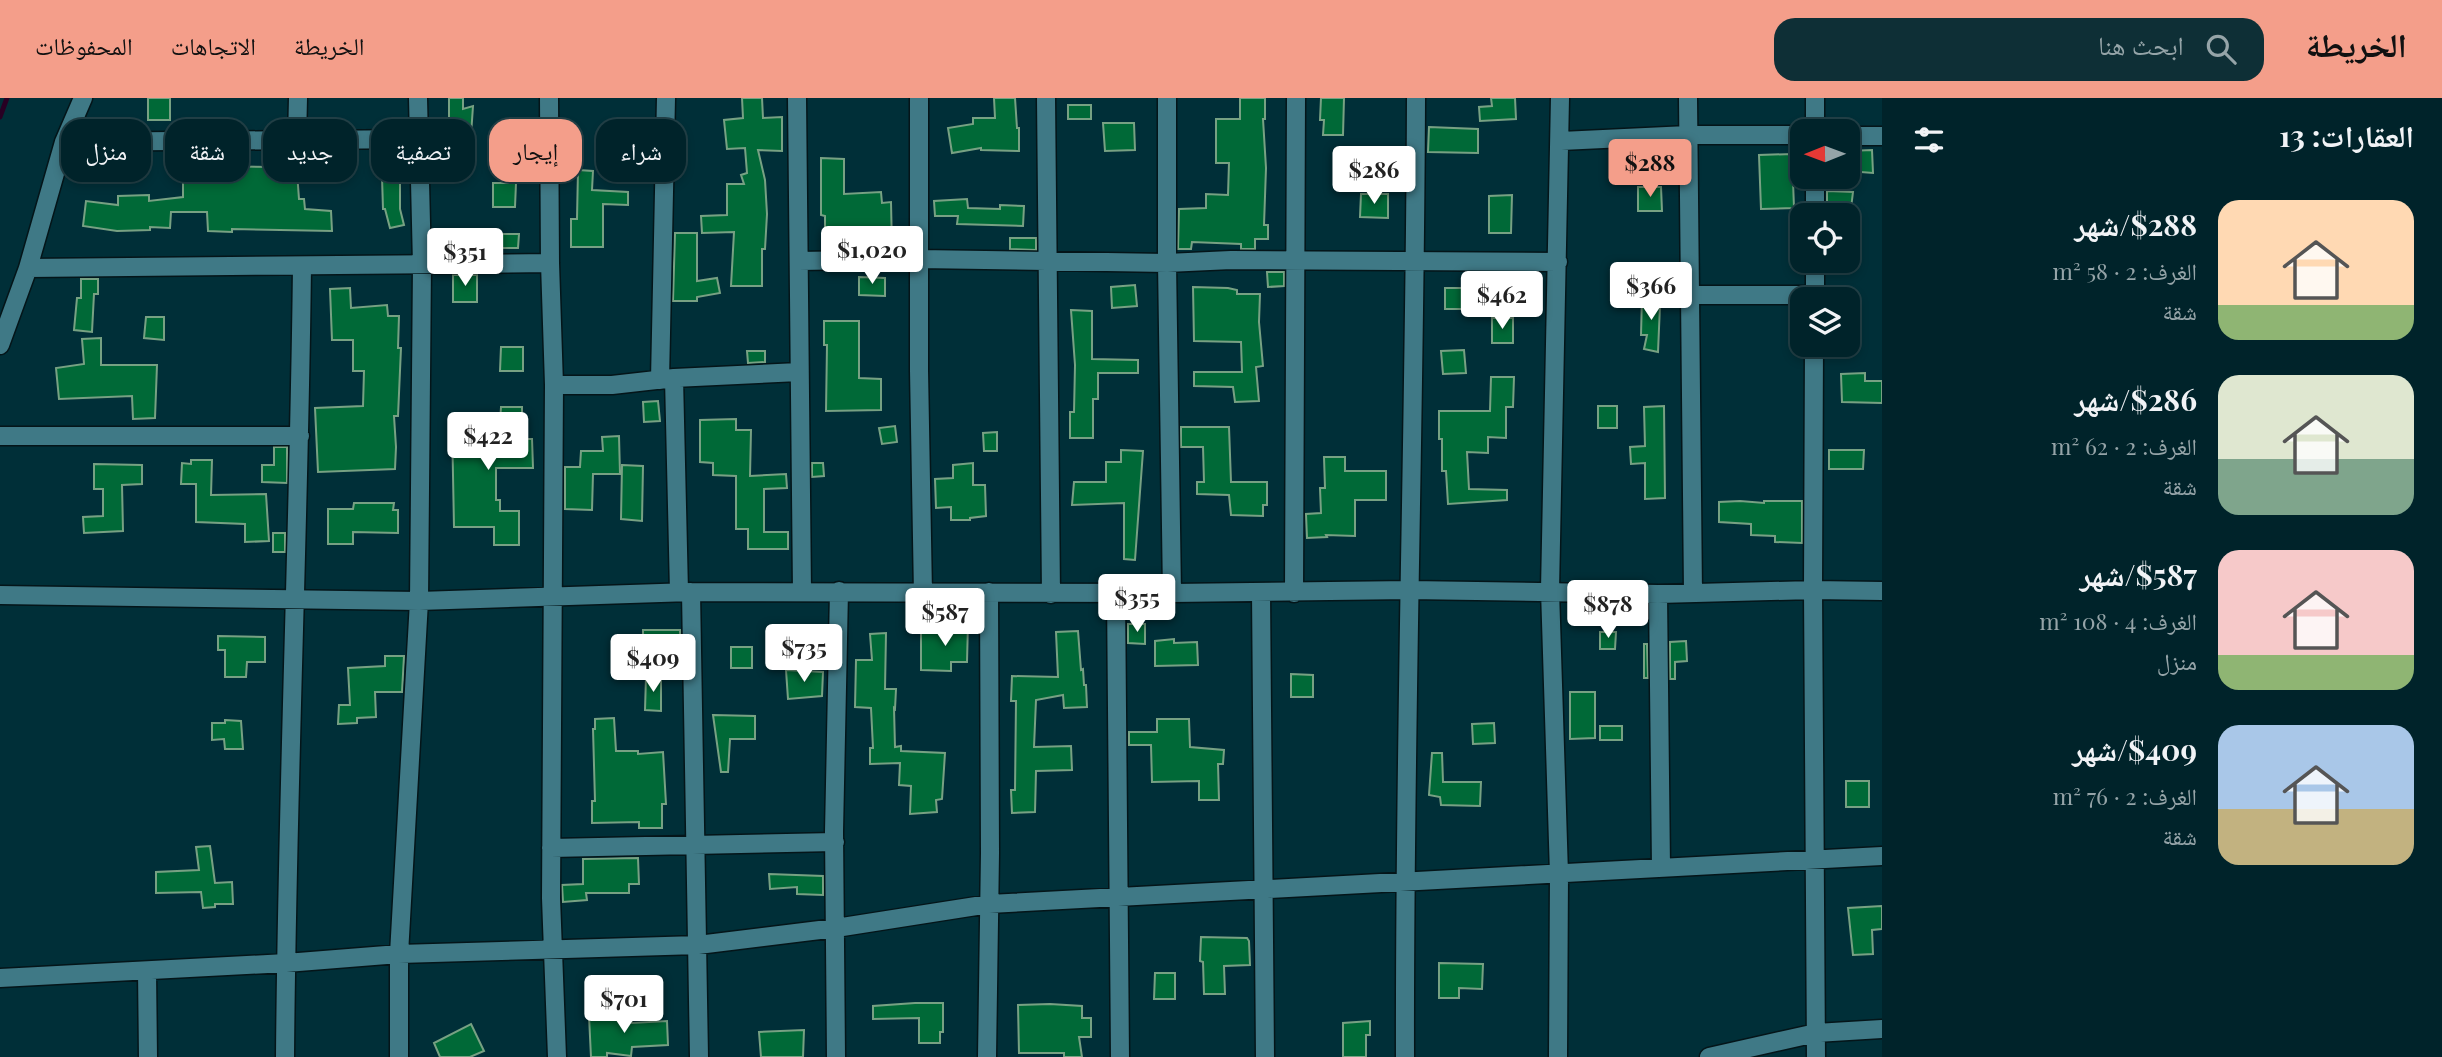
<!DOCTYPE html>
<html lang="ar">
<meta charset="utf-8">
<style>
:root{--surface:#00232a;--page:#0e2f36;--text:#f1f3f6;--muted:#95a4a8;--line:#224047;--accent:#f49e8a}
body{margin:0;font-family:"Playfair Display","Noto Naskh Arabic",serif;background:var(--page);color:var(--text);direction:rtl;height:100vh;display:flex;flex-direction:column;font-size:26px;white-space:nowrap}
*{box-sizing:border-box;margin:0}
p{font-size:23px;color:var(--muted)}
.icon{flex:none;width:38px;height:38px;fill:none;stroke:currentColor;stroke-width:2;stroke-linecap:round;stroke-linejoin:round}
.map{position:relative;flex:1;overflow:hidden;direction:ltr}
.drawer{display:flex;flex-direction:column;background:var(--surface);width:560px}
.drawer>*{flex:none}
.top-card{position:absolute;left:21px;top:21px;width:665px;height:63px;direction:rtl;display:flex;gap:14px}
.needle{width:46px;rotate:269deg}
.controls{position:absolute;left:1790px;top:21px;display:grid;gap:14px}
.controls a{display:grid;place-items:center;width:70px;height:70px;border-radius:14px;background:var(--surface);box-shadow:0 4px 10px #0003,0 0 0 2px var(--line);font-size:35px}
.price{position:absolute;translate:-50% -60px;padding:0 16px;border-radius:7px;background:#fff;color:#222;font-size:23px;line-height:46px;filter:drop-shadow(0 2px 4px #0008)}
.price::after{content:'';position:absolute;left:50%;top:42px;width:21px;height:16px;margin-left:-10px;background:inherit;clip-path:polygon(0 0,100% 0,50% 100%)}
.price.on{background:var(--accent);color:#111}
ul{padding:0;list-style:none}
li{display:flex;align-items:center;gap:21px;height:175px;padding:0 28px}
li span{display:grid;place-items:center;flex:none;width:196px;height:140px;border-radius:21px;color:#555}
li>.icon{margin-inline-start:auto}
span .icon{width:84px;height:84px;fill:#fffc;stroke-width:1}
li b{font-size:30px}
h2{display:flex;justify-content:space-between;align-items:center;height:84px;padding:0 28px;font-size:30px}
.chip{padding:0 24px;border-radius:21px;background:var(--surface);box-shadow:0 4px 10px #0003,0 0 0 2px var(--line);font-size:24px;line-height:63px}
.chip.on{background:var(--accent);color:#111}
header{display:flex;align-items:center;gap:42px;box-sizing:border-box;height:98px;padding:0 35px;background:var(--accent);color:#111}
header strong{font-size:33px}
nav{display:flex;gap:38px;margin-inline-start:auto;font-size:24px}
.search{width:490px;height:63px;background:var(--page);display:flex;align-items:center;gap:18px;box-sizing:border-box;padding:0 24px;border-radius:21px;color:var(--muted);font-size:26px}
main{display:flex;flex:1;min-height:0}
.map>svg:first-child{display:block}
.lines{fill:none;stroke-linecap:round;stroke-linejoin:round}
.stream{stroke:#280023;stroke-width:5}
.building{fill:#006937;stroke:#77a183;stroke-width:2}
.street-casing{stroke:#041519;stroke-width:21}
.street{stroke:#3f7986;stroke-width:18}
</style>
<header>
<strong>الخريطة</strong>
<div class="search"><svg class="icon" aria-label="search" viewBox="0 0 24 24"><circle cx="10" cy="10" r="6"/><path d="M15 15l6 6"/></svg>ابحث هنا</div>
<nav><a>الخريطة</a><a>الاتجاهات</a><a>المحفوظات</a></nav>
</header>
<main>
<section class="drawer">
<h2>العقارات: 13<svg class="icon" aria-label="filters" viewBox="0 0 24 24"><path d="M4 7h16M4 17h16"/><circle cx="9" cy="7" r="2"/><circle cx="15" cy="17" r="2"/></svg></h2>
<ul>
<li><span style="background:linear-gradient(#ffd9b3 75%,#8fb573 0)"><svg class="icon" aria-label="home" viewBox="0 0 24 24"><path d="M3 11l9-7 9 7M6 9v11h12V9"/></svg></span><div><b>$288/شهر</b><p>الغرف: 2 · 58 m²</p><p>شقة</p></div></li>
<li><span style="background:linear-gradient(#dfe7d0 60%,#7fa58c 0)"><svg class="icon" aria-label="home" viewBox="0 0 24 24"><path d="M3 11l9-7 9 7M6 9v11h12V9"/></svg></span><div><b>$286/شهر</b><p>الغرف: 2 · 62 m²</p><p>شقة</p></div></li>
<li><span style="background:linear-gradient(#f6c9c9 75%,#8fb573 0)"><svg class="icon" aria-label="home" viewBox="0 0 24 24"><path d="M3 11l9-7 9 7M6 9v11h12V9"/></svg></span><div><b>$587/شهر</b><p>الغرف: 4 · 108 m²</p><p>منزل</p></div></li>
<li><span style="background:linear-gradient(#a9c7e8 60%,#c2b280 0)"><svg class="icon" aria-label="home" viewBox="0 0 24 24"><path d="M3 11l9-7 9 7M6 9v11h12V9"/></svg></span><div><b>$409/شهر</b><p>الغرف: 2 · 76 m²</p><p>شقة</p></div></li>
</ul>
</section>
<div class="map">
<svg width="1882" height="959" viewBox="0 0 1882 959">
<rect width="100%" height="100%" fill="#002f38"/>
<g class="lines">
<path class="stream" d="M0,19l7,-19"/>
</g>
<path class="building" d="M148,0h22v22h-22z
M449,0h14v11l10,-3 -2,29 -22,-1z
M742,0h20l1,20 19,-1v34l-24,-1 7,30 2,34 -2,35h-3v37h-31l3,-54 -32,1 -1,-17 26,-1v-31h17l-3,-9 6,-2 -2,-25 -18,1 -3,-29 19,-2z
M994,0h21l2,30h2v23l-38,-1v-2l-29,5 -4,-25 25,-4v-6h22z
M1240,0h25v21h-2l3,49 -2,57h4v14h-13v10h-14v-5l-49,-2 -1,7h-13l1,-40 27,-1v-14l22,1 1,-32h-13v-44h24z
M1321,0h23l-1,37h-20l1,-15h-4z
M1491,0h24l1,21 -36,2 -1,-14 13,-1z
M1068,7h23v14h-23z
M1103,25h31l1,27 -30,1z
M1429,29l49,2v24l-50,-1z
M1872,52l1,23 -25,-2v-20z
M1792,56l2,54 -33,1 -2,-54z
M821,60l23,1v35l37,-2 1,11 9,-1 1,46h-17l-1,-12 -26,1v12h-23v-33l-4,-1z
M183,64h27v4l63,1v7l24,-2 2,27h5l1,10 26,2 1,20 -100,-2v3l-24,-1 -1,-19h-36l-1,16 -20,-1v3l-33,1 -34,-5 3,-25 32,4v-9l31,-1v6l34,-4z
M578,72l15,1 -1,19 36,2v13l-25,-1v43h-32v-28h6z
M400,78v33l4,16 -14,3 -5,-19h-2l-1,-32z
M493,85h23l-1,24h-22z
M1638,89h23l1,24h-24z
M1827,93l26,1 -2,16 -24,-1z
M1361,96h27v24l-28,-1z
M1512,97l-1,38h-22v-37z
M967,101l1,9 32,1v-4l24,1 -1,20 -66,-2 1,-8h-23l-1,-15z
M675,135h22v48l20,-3 3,15 -23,4v4h-24z
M496,136h23l-1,14h-22z
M1010,140h26v12l-26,-1z
M1267,174h17v14l-16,1z
M1508,175h24v14h-24z
M453,177h24v27h-24z
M859,179l26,1v18l-26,-1z
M81,181h17v15h-4l-2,38 -18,-2 3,-32h4z
M1135,187l2,21 -25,2 -1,-21z
M1193,189l35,1 9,2v4h23l-1,28 4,44 -7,1 3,34 -24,1 -2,-15 -39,-1v-14h48l-1,-30 -47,-1z
M350,190l1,20 36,-3 1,11h11l-1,32h3l-3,68h-4l2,31 -1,22 -77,3 -3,-64 48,-2 1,-35h-11v-31h-21l-2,-51z
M1445,190h25v21h-25z
M1659,197l1,10 -2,47 -14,-3 3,-14h-6l1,-38z
M1071,212l21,1v48l46,1v13h-40v26h-5v39h-23v-26h4l1,-47z
M146,219h18v23l-20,-2z
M1492,220h21v25h-21z
M824,223h35v57l22,1v31l-55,1 1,-66h-3z
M101,240v27h56l-2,53 -22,1 -1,-23 -73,3 -3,-31 28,-4 -2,-25z
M501,249h22v24h-23z
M1464,252l2,23 -23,1 -2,-23z
M747,253h18v11l-17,1z
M1865,275v8h17v22l-40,-1 -1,-28z
M1491,279h23l-1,30h-7v31l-18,-1v16l-21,-1 2,37 38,1v10l-59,4 -2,-33h-4v-32h-3v-28h51z
M658,303l2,20 -16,1 -1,-20z
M1598,308h19v22h-19z
M1664,308l1,92 -20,1v-36l-14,1 -1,-17 15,-1 -1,-39z
M501,309h21v32h10l1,29h-37v32h4v11h19v34h-25v-18h-40l-2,-104h48z
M736,321v11h15l-1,46 36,-2 1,14 -23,1v43h24v17h-40v-20h-12v-53l-23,-1v-12l-13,-1v-42z
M895,328l2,16 -15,2 -3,-16z
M1181,329h48l2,55h36v23h-4v11l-32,-1 -2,-20 -32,-1v-12h7l-1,-35h-22z
M997,334v19h-13l-1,-18z
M619,338l1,38h-27l-1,36 -27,-1v-42h15l1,-16h22l-1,-14z
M274,349h13v36l-25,-1v-17h12z
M1121,352l22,1 -8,109 -11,-1v-56l-52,2 2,-23h32v-20h15z
M1829,352h35l-1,19h-34z
M1324,359h21v14h41v29h-31v36l-29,-1 1,2 -20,1 -1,-24 15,-1 -1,-25h5z
M191,362h21l-1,35 55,-1 3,47 -24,1v-18l-49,-2v-38h-15l1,-21 9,1z
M812,365h11l1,13 -12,1z
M973,365v22h12l1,31 -16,2v2h-19v-13l-15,1 -1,-29 18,-1v-13z
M94,366l48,1v19l-20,1 1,46 -39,2 -1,-16 20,-1v-27h-9z
M622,367l21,1 -1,55 -21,-2z
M1740,403l24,2v-2h38v42l-27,-1v-6l-24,-1v-11l-32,-2v-20z
M354,405h40l-1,7h5v23l-45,-1v12h-25v-35h25z
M273,435h12v19h-12z
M951,525h17l-1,39h-16v9l-30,-1v-37h29z
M1128,526h17v20l-17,-1z
M643,532h37l1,43 -16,-1v-24h-22z
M1078,533l3,39 2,-1 1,16h2l1,22 -23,1 -1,-13 -27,5 -2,47 37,-1 1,24 -36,1 -1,41 -23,1 -1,-23h4l1,-89h-5l1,-25 46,1 -2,-45z
M1600,534h16l-1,17h-15z
M886,535l-1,56h11l-1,20 -1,-1 1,39 6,-1v5l44,2 -3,46 -6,1 1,12 -27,2 1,-28 -12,-1 1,-22 -30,1v-16h3l-2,-40 -16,-1 1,-47h16l-2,-26z
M218,538l47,1v25h-18l-1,15h-21v-27h-7z
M1174,541v4l23,-1 1,23 -43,1v-25z
M1686,543l1,20 -12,1v17h-5v-37z
M1644,546h3l1,34h-4z
M731,549h21v21h-21z
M385,558h19l-2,36h-27l1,25 -19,1v5l-19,1 1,-19h11l-2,-37 37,-2z
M786,572l37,2 -1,24 -34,3z
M1291,576l22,1v22h-22z
M661,578v35l-16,-1 1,-33z
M1570,594h25v46l-25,1z
M713,617l42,1v23h-25l-2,33h-7z
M614,620l2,33h22v3l25,-2 3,52h-4v24h-23v-6l-47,1v-22h3l-2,-72h2v-10z
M1157,621h32l1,28 34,3 -1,14h-5l1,36h-20v-19l-47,1 -1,-37h-22v-13h28z
M225,622l16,1 2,28h-18l-1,-10 -12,1v-17h13z
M1494,625l1,20 -22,1 -1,-20z
M1600,628h22v14h-22z
M1432,655h10l1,29h38l-1,24 -39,-1 -1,-8 -11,-2z
M1846,683h23v26h-23z
M210,748l5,37 17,-1 1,22h-18v3l-12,1 -2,-16 -45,1v-21l43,-2 -3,-23z
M638,760l1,26h-10v9h-43l1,7 -24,2 -1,-17 21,-1v-25z
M769,776l54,2v19l-26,-1v-7l-27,2z
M1882,808v23l-10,1 1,24 -20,1 -5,-47z
M1201,839l46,1 2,3 1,24 -26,1 1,28h-21l-1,-32 -3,-1z
M1439,865l44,1 -1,25 -23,-1v10h-20z
M1155,875h20v26h-21z
M915,905h28v29h-3v11h-21v-25l-46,1v-13z
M1050,906l32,2v12h9v19h-12l3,20h-18v-4h-45l-1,-48z
M631,916l1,9 35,-2 1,24 -36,2 -1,9 -24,-3v4h-16l-2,-41z
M1370,923v14h-4v22h-23v-34z
M471,926l13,27 -14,6h-30l-6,-14z
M804,932l-1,27h-42l-2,-25z"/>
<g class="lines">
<defs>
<path id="street" d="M549,0l1,165 4,122 -3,513 6,159
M797,0l5,494
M919,0v272l4,224
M1046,0l5,496
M1167,0v165l5,330
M1688,0l5,495
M1815,0v33
M1848,38h34
M297,42l1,-42
M1561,43l127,-6h114
M64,44l354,-3
M1815,117v-38
M799,163l120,-2 248,4 64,-3 327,2
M28,170l522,-5
M1690,197h125
M1815,201v-38
M0,247l28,-77 36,-126 19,-44
M1814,247l-1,245 3,467
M674,280l5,214
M660,282l6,-282
M554,287h58l62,-7 125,-6
M0,338h300
M691,494l8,465
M1116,494l4,465
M1261,494l4,465
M1294,495l2,-495
M1658,496l3,274
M0,497l419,6 272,-9 481,1 238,-3 248,4 155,-4 69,1
M551,750l284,-6
M147,873l1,86
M0,880l286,-15 113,-9 299,-9 138,-17 153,-24 893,-48
M285,959c2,-264 14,-527 17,-791
M399,959v-103l20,-353 3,-336 -4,-167
M836,959l-2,-225 5,-241
M987,959l3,-204 -1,-261
M1405,959c-1,-320 10,-639 11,-959
M1558,959l1,-183 -9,-284 10,-492
M1709,959l107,-24 66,-4"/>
</defs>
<use href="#street" class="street-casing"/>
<use href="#street" class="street"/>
</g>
</svg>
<div class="controls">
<a><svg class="needle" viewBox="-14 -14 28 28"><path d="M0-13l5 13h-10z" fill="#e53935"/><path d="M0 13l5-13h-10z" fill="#95a4a8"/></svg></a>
<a><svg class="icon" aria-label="locate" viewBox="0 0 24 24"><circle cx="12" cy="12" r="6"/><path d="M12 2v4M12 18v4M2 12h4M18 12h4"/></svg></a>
<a><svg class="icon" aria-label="layers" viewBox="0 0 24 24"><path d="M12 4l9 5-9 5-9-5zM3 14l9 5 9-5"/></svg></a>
</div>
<b class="price on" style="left:1650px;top:101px">$288</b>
<b class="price" style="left:1374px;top:108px">$286</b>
<b class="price" style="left:872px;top:188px">$1,020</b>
<b class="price" style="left:465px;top:190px">$351</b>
<b class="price" style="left:1651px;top:224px">$366</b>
<b class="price" style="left:1502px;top:233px">$462</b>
<b class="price" style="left:488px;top:374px">$422</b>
<b class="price" style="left:1137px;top:536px">$355</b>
<b class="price" style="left:1608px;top:542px">$878</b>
<b class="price" style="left:945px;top:550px">$587</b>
<b class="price" style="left:804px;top:586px">$735</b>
<b class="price" style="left:653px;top:596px">$409</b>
<b class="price" style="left:624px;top:937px">$701</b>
<div class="top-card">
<a class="chip">شراء</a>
<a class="chip on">إيجار</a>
<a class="chip">تصفية</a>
<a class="chip">جديد</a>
<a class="chip">شقة</a>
<a class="chip">منزل</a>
</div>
</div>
</main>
